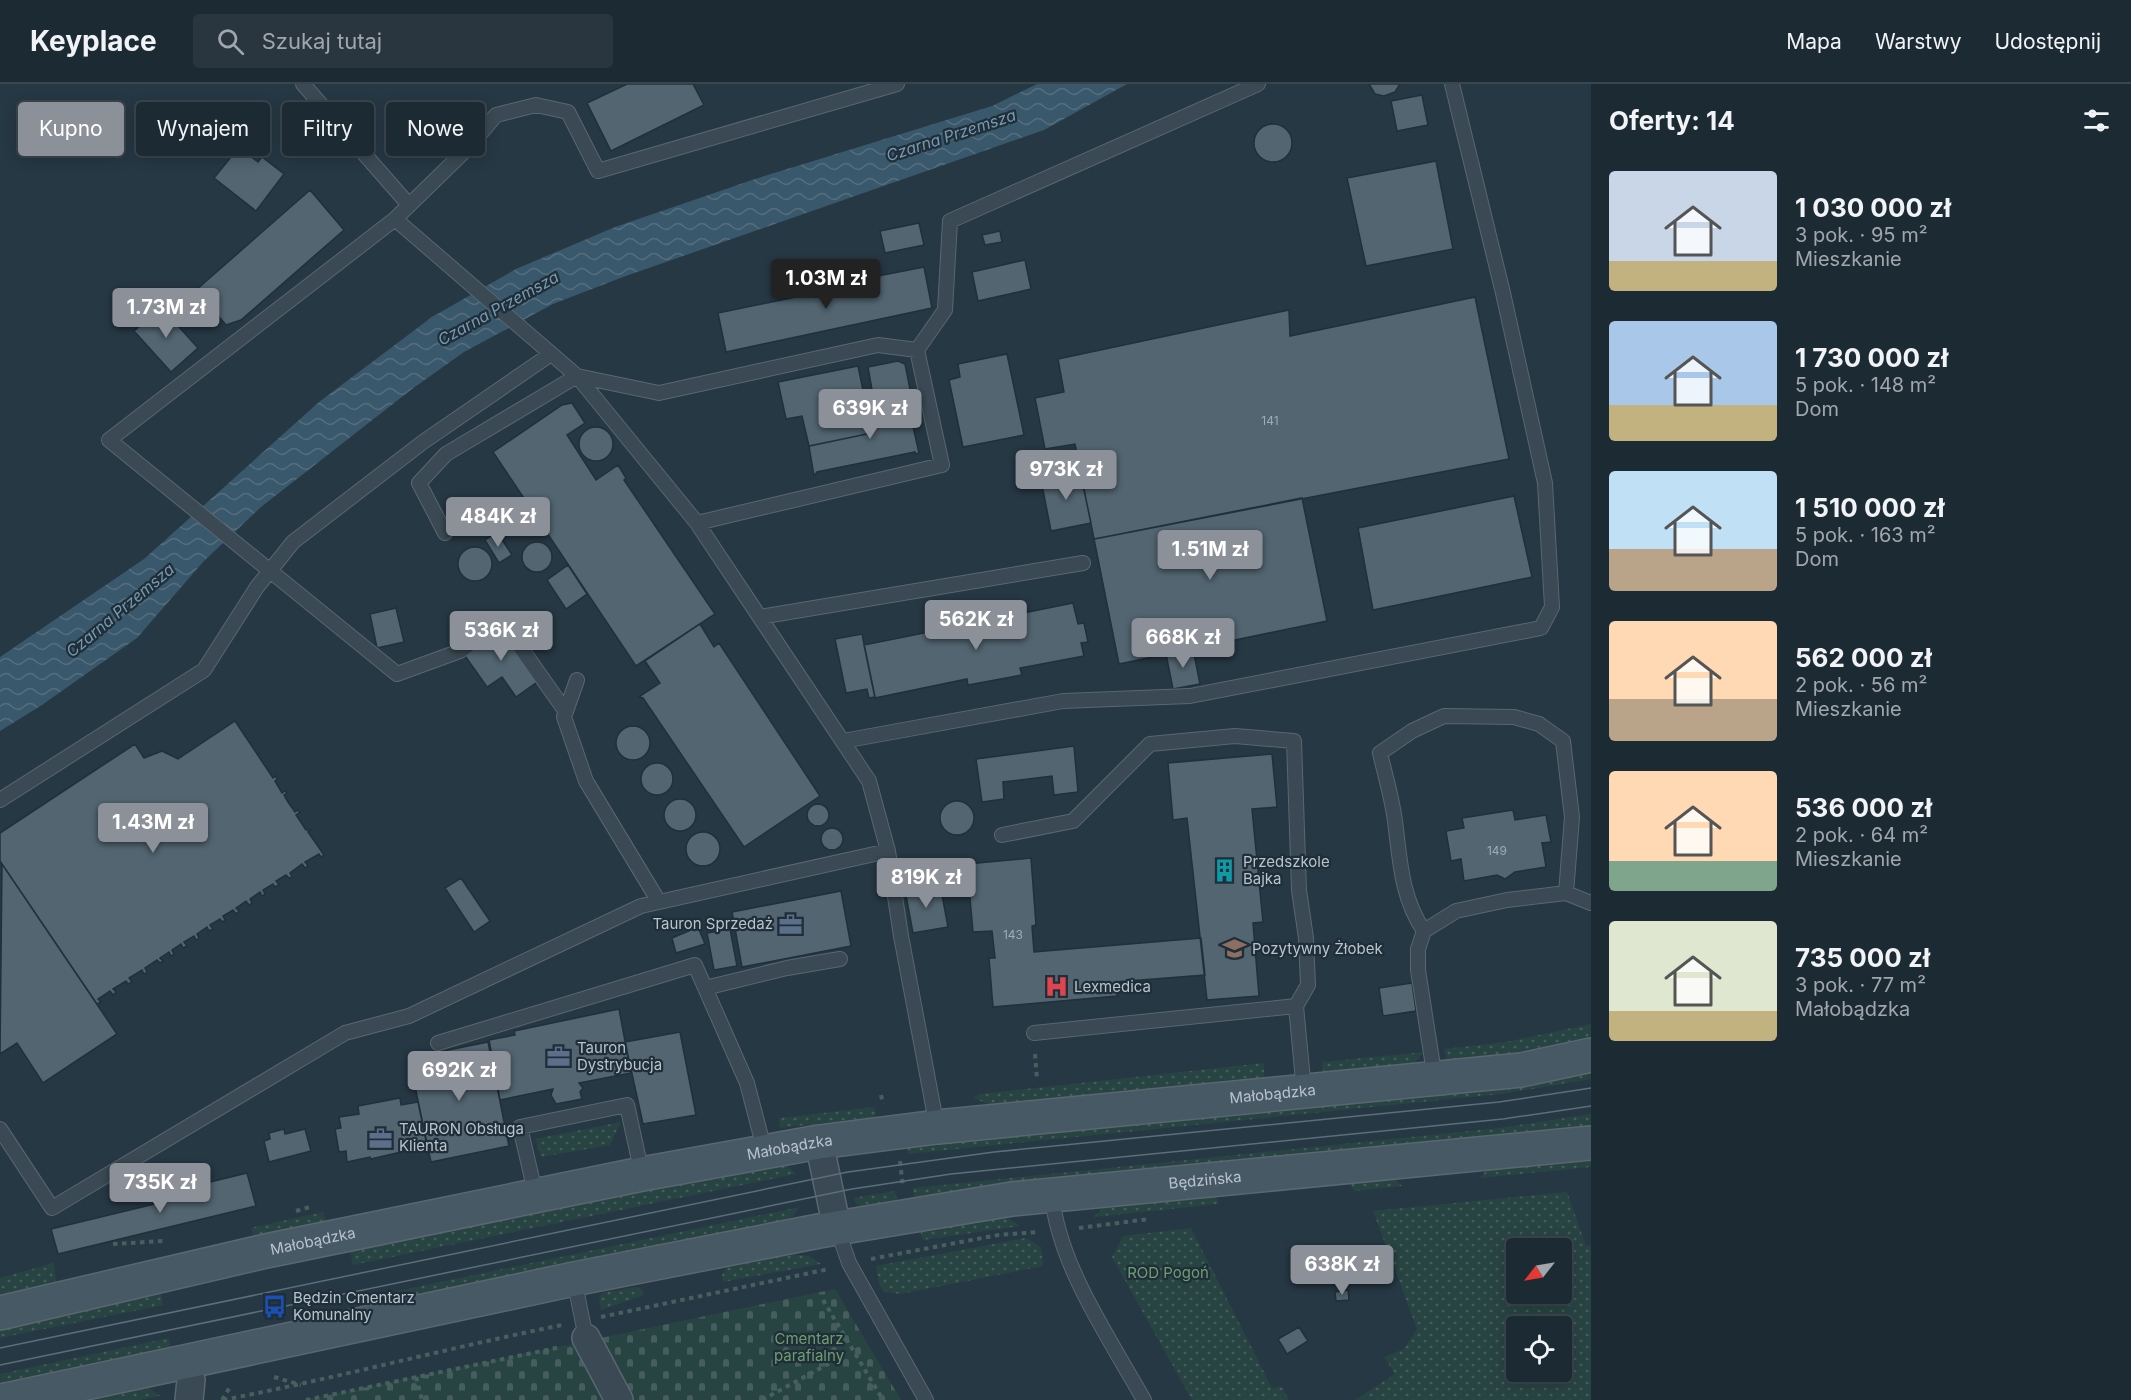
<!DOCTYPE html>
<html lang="pl">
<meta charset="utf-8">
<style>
:root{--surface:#1c2a33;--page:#29363f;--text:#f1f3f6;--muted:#a0a7ac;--line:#3a464e;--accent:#8c9099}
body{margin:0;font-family:Inter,sans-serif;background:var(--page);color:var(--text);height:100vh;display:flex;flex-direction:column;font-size:22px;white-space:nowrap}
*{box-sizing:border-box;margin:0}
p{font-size:20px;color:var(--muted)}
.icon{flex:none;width:33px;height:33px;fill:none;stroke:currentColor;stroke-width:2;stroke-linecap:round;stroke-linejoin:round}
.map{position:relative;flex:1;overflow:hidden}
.sheet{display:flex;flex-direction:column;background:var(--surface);width:540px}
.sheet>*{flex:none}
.banner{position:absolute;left:18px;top:18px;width:570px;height:54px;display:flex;gap:12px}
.needle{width:39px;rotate:239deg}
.controls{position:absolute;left:1506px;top:1154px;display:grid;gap:12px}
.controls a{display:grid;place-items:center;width:66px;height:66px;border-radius:6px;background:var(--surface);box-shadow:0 3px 15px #0003,0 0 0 2px var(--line);font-size:30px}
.price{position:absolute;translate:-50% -51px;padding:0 14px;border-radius:6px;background:var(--accent);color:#fff;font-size:20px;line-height:39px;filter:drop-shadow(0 2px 3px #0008)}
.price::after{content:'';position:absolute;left:50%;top:36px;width:18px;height:14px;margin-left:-9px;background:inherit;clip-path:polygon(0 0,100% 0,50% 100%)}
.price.selected{background:#222;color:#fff}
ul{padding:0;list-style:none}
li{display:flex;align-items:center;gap:18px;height:150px;padding:0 18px}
li span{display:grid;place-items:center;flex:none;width:168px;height:120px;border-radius:6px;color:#555}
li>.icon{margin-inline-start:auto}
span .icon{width:72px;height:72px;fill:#fffc;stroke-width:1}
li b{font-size:26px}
h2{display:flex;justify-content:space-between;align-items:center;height:72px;padding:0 18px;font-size:26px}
.chip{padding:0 21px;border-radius:6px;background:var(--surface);box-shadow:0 3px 15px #0003,0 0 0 2px var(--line);font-size:21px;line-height:54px}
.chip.selected{background:var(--accent);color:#fff}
header{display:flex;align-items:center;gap:36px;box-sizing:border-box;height:84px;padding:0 30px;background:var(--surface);border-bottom:2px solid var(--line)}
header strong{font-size:28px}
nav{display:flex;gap:33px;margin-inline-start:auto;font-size:21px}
.search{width:420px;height:54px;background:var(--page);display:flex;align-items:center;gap:15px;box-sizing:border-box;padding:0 21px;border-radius:6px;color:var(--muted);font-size:22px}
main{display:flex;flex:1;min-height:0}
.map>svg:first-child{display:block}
.grass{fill:url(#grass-dots);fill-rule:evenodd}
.cemetery{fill:url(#cemetery-stones)}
.water{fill:url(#water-waves)}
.building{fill:#526571;stroke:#21303a;stroke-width:1.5}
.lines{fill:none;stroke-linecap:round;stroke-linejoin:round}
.lane-casing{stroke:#596770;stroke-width:16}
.street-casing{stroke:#596770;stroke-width:30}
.secondary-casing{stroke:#596770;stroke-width:36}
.path{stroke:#46605e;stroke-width:4;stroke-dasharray:4.5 4.5;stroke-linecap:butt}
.lane{stroke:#3a4953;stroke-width:14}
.street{stroke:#3a4953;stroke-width:27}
.secondary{stroke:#485966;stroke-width:33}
.tram{stroke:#5c6e7a;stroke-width:1.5}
.labels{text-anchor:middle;stroke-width:4.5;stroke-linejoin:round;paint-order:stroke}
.number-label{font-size:12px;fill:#9eacb6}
.poi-label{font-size:15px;fill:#b8c4cd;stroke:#1f2e38;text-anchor:start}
.street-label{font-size:15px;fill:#b8c4cd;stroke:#1f2e38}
.park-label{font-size:15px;fill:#6e9e70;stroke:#1f2e38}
.water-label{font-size:16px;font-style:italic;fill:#779ab1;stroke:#1f2e38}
</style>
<header>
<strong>Keyplace</strong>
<div class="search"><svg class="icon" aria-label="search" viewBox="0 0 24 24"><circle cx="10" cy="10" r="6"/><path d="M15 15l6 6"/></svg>Szukaj tutaj</div>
<nav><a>Mapa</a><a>Warstwy</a><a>Udostępnij</a></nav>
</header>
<main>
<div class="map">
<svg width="1591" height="1316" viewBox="0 0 1591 1316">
<defs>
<pattern id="grass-dots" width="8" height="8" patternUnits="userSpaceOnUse" patternTransform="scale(1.5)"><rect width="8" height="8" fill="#284442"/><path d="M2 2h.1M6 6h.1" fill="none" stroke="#455d5c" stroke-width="1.8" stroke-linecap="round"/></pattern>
<pattern id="cemetery-stones" width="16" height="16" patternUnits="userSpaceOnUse" patternTransform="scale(1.5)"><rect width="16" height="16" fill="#284442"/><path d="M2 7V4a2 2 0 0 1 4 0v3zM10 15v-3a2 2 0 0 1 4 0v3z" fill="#455d5c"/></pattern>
<pattern id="water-waves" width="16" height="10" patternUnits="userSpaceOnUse" patternTransform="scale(1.5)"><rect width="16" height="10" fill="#39586b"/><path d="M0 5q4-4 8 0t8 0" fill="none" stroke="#546e7f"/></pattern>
</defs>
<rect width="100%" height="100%" fill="#263844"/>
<path class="grass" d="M1591,940v14l-75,14 -69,8 -3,-11 62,-7z
M1424,968l-11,12 -90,8 -1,-10z
M1264,979v15l-5,2 -240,24 -28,1 -18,-7 7,-4z
M1591,987v8l-90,15 -593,60 -1,-8z
M875,1023l1,10 -96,11 -1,-10z
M1591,1030v11l-575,57 -102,16 -1,-10 586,-60z
M621,1038l-11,23 -69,12 -6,-18z
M1591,1072v11l-111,11 9,-11z
M785,1080l11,10 -443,91 -3,-14 403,-84z
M1392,1092l10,10 -48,5 -6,-11z
M895,1107l2,9 -31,7 -8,-2 -5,-7z
M1211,1108l7,8v4l-124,13 14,-14z
M1567,1108l19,54 5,-1v155h-236l40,-26 -11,-17 20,-8 13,-20 -44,-118zM1516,1164h46v45h-46zM1516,1242h46v45h-46z
M800,1123l-13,15 -426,89 -2,-12z
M323,1128l3,9 -72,17 -3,-10z
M1004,1132l16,10 -97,14 -4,-13z
M1191,1144l81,160 10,-1 7,13h-97l-80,-143 11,-21z
M1026,1154l15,9 2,19 -142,28 -17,-2 -5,-8 -3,-18z
M789,1170l20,2 12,8 -98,18 -1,-7 5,-8z
M329,1171l-168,37 2,13 -163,33v-10l116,-28z
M54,1179l2,19 -56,12v-16z
M636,1203l6,2 2,6 -43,15 -2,-12 3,-5z
M169,1254l2,11 -171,38v-13z
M149,1304l11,8 -20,4h-47z"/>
<path class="cemetery" d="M835,1205l66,111h-596z"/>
<path class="water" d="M1037,0h90l-83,46 -421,147 -70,27 -89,48 -52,37 -151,118 -58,55 -66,76 -95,67 -42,26v-74l144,-98 175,-157 113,-85 84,-48 99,-42 140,-48 237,-73z"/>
<path class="building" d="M627,0h66l11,21 -93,46 -24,-48z
M1369,0h31l-5,8 -11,4 -9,-2z
M1422,11l6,30 -31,6 -6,-30z
M1254 59a19 19 0 1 1 38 0a19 19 0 1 1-38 0Z
M239,63l19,15 4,-5 22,17 -28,37 -42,-33z
M1436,77l17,88 -87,17 -19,-88z
M310,106l34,40 -103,90 -15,5 -30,-35z
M919,139l5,22 -39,8 -5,-22z
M1000,147l2,11 -17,3 -3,-10z
M1025,176l6,29 -53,12 -6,-29z
M924,183l8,41 -206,44 -8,-39 161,-33 -1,-4z
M1475,213l34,162 -415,80 -19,-95 -30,5 -10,-51 29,-6 -6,-33 231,-49 1,26z
M161,223l37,41 -27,24 -37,-41z
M1007,270l17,81 -61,12 -14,-67 11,-3 -2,-13z
M898,277l7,3 7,35 -37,8 -7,-40z
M858,282l14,67 -63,13 -7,-30 -16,3 -8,-37z
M907,316l12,53 -4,1v-2l-98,20 -3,4 -5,-30 63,-13 -5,-25z
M572,319l13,20 -18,12 29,45 22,-15 8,13 -2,2 91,134 -79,52 -143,-214 69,-47z
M579 360a17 17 0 1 1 34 0a17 17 0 1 1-34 0Z
M1080,387l11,52 -40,8 -10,-51z
M1514,412l18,81 -159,33 -15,-82z
M1302,414l25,123 -208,43 -25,-125z
M497,448l15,23 -13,8 -14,-23z
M522 473a15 15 0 1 1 30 0a15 15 0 1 1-30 0Z
M458 480a17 17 0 1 1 34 0a17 17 0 1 1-34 0Z
M568,481l19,29 -21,15 -19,-29z
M1073,519l5,21 6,-1 4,19 -7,1 3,13 -64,12 2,7 -54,10 -1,-6 -92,19 -11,-53z
M396,524l8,34 -27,6 -7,-34z
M700,540l14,23 5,-4 101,153 -76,51 -101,-149 -4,-1 21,-14 -15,-22z
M501,541l39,55 -24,17 -14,-20 -15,10 -24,-34z
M862,550l13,63 -6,1 -2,-9 -21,4 -11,-54z
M1193,565l7,35 -27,5 -7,-35z
M235,637l38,57 3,-2 1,3 -2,2 7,12 3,-2 2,2 -3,2 4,7 7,10 3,-2 2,2 -4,3 10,15h5l-3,2 16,23 -3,2 -2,-3 -14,8 3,4 -3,2 -3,-4 -12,9 2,4 -3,1 -3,-3 -10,6 3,4 -4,2 -2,-3 -10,6 2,4 -3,2 -2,-4 -10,7 2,4 -3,2 -3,-4 -10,7 3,3 -3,3 -3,-4 -10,6 2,4 -3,2 -2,-3 -10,6 3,4 -4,2 -2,-4 -10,7 2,4 -3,2 -2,-4 -10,6 3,4 -4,2 -2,-4 -9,6 2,4 -3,2 -2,-4 -9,6 3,3 -3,2 -3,-3 -12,8 2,4 -3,2 -2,-4 -13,8 3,4 -4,2 -2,-3 -13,8 3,3 -3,3 -3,-4 -12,8 3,3 -4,2 -97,-143v-28l135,-89 9,14 18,-7 16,8z
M616 659a17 17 0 1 1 34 0a17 17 0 1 1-34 0Z
M1074,662l4,46 -24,3 -2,-19 -49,6 1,17 -22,3 -6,-43z
M1272,670l5,53 -25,2 11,113 -10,1 6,73 -52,4 -20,-182 -14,2 -5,-57z
M641 695a16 16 0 1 1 32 0a16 16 0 1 1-32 0Z
M664 731a16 16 0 1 1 32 0a16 16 0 1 1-32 0Z
M940 734a17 17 0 1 1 34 0a17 17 0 1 1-34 0Z
M807 731a11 11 0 1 1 22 0a11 11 0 1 1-22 0Z
M1513,726l2,10 31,-5 5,27 -9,1 4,24 -31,5 -10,7 -8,-4 -33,6 -3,-22 -10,2 -5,-30 18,-3 -2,-10z
M821 755a11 11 0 1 1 22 0a11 11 0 1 1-22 0Z
M686 765a17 17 0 1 1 34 0a17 17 0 1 1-34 0Z
M1031,774l5,67 -4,1 2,26 167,-14 4,37 -89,7 1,14 -124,11 -4,-49h6l-3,-27 -19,1 -6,-68z
M2,780l115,170 -74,49 -26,-40 -17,11z
M461,794l29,43 -16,11 -29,-44z
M940,800l8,43 -35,6 -8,-43z
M841,807l10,55 -109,21 -10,-55z
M698,843l7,17 -29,9 -4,-15z
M730,845l7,37 -23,4 -7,-37z
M1412,899l4,28 -33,5 -4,-28z
M619,925l12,64 -52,10 4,5 -3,4 2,7 -26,5 -5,-9 2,-6 -53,11 -11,-60 26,-5 -1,-4z
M680,948l16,83 -53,9 -18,-82z
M488,958l21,104 -78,16 -22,-104z
M400,1014l1,7 17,-3 9,44 -56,13 -1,-2 -23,5 -1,-11 -7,1 -4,-23 6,-1 -2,-11 20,-3 -1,-8z
M284,1045l1,5 20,-5 6,22 -42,11 -5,-21 6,-2 -1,-6z
M247,1089l9,33 -198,48 -7,-25 112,-27 -2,-8z
M1348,1206l1,10 -13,1 -1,-9z
M1299,1243l9,14 -21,13 -9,-15z"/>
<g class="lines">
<defs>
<path id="lane" d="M303,0l106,121
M395,135l182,157 82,17 219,-48 39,5 28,-40 5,-89 308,-137
M697,439l245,-58 -25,-115
M445,449l-26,-50 27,-29 131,-78 120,147 172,258 19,70 13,85 36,191
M760,533l323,-54
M577,596l-13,37 22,64 73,121
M566,628l-64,-91 -42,30 -63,23 -288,-234 286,-221 76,-74 25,-30 40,-10 32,7 30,59 299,-87
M843,657l220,-40 127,-5 351,-68 11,-21 -7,-124 -42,-190 -51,-209
M0,716l204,-130 53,-83 36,-45 130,-100 128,-88
M1002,751l71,-14 77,-77 85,-8 59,5 5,149 7,48 2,47 -12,21 8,85
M1566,809l25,10
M1424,847c-23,-33 -24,-72 -29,-110 -3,-23 -10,-46 -15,-68l32,-22 32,-15 70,1 25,7 24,17 9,76 -6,76 -59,7 -51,11 -32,20 -6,18v21l17,109
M705,904l82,-20 53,-9
M1034,949l262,-27
M438,959l257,-78 52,118 18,69
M0,1045l52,79 293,-175 64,-17 232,-110 247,-55
M536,1112l-16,-69 107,-22 15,69
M1052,1112c7,70 58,143 92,204
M837,1144l12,35 77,137
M574,1195l12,59"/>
<path id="street" d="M819,1058l18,86
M586,1254l33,62
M187,1279l4,17 -2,20"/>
<g id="secondary">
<path id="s1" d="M0,1229l266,-62 376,-77 177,-32 118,-15 584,-57 70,-15"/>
<path id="s2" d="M6,1316l568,-121 245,-48 193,-32 579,-56"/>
</g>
</defs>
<use href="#lane" class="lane-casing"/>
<use href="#street" class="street-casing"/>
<use href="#secondary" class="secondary-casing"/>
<path class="path" d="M1035,970l2,26
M881,1011l2,9
M900,1077l3,26
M296,1127l14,-4
M1079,1144l70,-9
M113,1160l50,-3
M871,1175l127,-24 40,-3
M823,1216l60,100
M601,1233l228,-48
M274,1293l27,8
M416,1293l6,23
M222,1316l8,-13
M223,1316c114,-22 225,-52 339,-75
M306,1316l255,-53
M762,1316l79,-43"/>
<use href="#lane" class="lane"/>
<use href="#street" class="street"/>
<use href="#secondary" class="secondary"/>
<path class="tram" d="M0,1264l848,-176 146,-20 505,-50 92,-14
M0,1281l852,-176 99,-15 552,-55 88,-13"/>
</g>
<defs>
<symbol id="building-bare" viewBox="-9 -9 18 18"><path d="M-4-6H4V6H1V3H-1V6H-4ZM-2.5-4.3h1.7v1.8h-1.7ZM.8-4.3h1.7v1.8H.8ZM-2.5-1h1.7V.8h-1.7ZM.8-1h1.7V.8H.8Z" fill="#0f9aa8" stroke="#1f2e38" stroke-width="2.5" paint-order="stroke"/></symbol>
<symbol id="office-bare" viewBox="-9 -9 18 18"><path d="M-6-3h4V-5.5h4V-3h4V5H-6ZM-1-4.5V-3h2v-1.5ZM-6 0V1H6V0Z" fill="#5c6f8a" stroke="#1f2e38" stroke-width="2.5" paint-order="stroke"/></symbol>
<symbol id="school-bare" viewBox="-9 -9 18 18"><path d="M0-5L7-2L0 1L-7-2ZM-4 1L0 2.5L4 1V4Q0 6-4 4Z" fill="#8d6e63" stroke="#1f2e38" stroke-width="2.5" paint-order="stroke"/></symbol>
<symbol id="hospital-bare" viewBox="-9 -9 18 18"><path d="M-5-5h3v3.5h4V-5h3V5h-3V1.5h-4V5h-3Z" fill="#e0444e" stroke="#1f2e38" stroke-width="2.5" paint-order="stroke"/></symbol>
<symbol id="bus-bare" viewBox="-9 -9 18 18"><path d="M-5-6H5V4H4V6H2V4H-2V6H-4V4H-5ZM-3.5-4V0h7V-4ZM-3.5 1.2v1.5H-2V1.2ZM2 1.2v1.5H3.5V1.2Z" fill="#1a4fb4" stroke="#1f2e38" stroke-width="2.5" paint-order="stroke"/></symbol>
</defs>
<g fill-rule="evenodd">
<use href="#building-bare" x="1208" y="770" width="33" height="33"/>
<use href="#office-bare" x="774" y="824" width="33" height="33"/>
<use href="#school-bare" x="1218" y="848" width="33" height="33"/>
<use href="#hospital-bare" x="1040" y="886" width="33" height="33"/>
<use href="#office-bare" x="542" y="956" width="33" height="33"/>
<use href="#office-bare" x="364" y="1038" width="33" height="33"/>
<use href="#bus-bare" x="258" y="1206" width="33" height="33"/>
</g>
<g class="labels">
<g class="number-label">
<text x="1270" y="341">141</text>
<text x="1497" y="771">149</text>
<text x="1013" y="855">143</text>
</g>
<g class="poi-label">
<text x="1243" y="783">Przedszkole<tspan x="1243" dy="17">Bajka</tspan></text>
<text x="773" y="845" text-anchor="end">Tauron Sprzedaż</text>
<text x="1252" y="870">Pozytywny Żłobek</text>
<text x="1074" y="908">Lexmedica</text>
<text x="577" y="969">Tauron<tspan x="577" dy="17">Dystrybucja</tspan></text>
<text x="399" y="1050">TAURON Obsługa<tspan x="399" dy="17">Klienta</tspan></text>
<text x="293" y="1219">Będzin Cmentarz<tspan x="293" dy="17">Komunalny</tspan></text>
</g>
<g class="street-label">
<text dy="5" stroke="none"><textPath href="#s1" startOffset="1293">Małobądzka</textPath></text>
<text dy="5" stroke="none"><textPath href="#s1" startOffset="807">Małobądzka</textPath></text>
<text dy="5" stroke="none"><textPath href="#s2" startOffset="1220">Będzińska</textPath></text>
<text dy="5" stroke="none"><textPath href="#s1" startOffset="321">Małobądzka</textPath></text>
</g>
<g class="park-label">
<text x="1168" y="1194">ROD Pogoń</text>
<text x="809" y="1260">Cmentarz<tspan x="809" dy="17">parafialny</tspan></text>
</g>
<g class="water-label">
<text transform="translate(951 51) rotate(-18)" y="6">Czarna Przemsza</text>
<text transform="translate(498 224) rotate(-29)" y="6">Czarna Przemsza</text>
<text transform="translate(120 526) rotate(-40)" y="6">Czarna Przemsza</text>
</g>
</g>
</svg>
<div class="controls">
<a><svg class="needle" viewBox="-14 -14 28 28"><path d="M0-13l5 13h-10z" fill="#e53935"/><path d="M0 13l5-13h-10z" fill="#a0a7ac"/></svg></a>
<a><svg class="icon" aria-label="locate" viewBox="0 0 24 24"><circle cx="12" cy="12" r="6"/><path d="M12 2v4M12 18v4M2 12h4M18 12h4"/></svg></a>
</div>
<b class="price selected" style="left:826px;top:226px">1.03M zł</b>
<b class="price" style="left:166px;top:255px">1.73M zł</b>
<b class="price" style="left:870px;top:356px">639K zł</b>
<b class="price" style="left:1066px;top:417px">973K zł</b>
<b class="price" style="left:498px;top:464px">484K zł</b>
<b class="price" style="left:1210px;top:497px">1.51M zł</b>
<b class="price" style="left:976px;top:567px">562K zł</b>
<b class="price" style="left:501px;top:578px">536K zł</b>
<b class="price" style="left:1183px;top:585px">668K zł</b>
<b class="price" style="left:153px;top:770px">1.43M zł</b>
<b class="price" style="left:926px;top:825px">819K zł</b>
<b class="price" style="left:459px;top:1018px">692K zł</b>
<b class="price" style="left:160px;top:1130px">735K zł</b>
<b class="price" style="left:1342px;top:1212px">638K zł</b>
<div class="banner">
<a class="chip selected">Kupno</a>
<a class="chip">Wynajem</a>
<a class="chip">Filtry</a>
<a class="chip">Nowe</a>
</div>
</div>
<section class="sheet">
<h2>Oferty: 14<svg class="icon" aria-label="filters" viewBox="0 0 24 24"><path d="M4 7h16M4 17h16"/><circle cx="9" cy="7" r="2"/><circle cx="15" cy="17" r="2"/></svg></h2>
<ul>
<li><span style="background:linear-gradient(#c9d6e8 75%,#c2b280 0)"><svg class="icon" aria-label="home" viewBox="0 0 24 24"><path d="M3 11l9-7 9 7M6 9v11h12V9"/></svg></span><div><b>1 030 000 zł</b><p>3 pok. · 95 m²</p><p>Mieszkanie</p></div></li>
<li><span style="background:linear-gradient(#a9c7e8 70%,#c2b280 0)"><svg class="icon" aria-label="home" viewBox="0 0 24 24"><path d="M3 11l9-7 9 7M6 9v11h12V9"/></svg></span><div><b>1 730 000 zł</b><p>5 pok. · 148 m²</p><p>Dom</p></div></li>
<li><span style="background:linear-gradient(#bfe0f5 65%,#b9a48a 0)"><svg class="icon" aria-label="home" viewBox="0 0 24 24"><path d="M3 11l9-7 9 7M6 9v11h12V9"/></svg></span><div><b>1 510 000 zł</b><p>5 pok. · 163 m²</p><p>Dom</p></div></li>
<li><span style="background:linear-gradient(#ffd9b3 65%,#b9a48a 0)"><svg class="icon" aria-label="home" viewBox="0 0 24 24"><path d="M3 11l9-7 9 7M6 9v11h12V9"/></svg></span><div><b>562 000 zł</b><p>2 pok. · 56 m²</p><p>Mieszkanie</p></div></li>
<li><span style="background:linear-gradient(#ffd9b3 75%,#7fa58c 0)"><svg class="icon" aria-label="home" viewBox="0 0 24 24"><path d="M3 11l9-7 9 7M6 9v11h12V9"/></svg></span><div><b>536 000 zł</b><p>2 pok. · 64 m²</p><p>Mieszkanie</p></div></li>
<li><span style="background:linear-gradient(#dfe7d0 75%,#c2b280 0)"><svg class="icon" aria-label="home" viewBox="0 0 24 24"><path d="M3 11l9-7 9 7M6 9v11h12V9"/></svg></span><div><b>735 000 zł</b><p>3 pok. · 77 m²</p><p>Małobądzka</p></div></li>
</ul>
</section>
</main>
